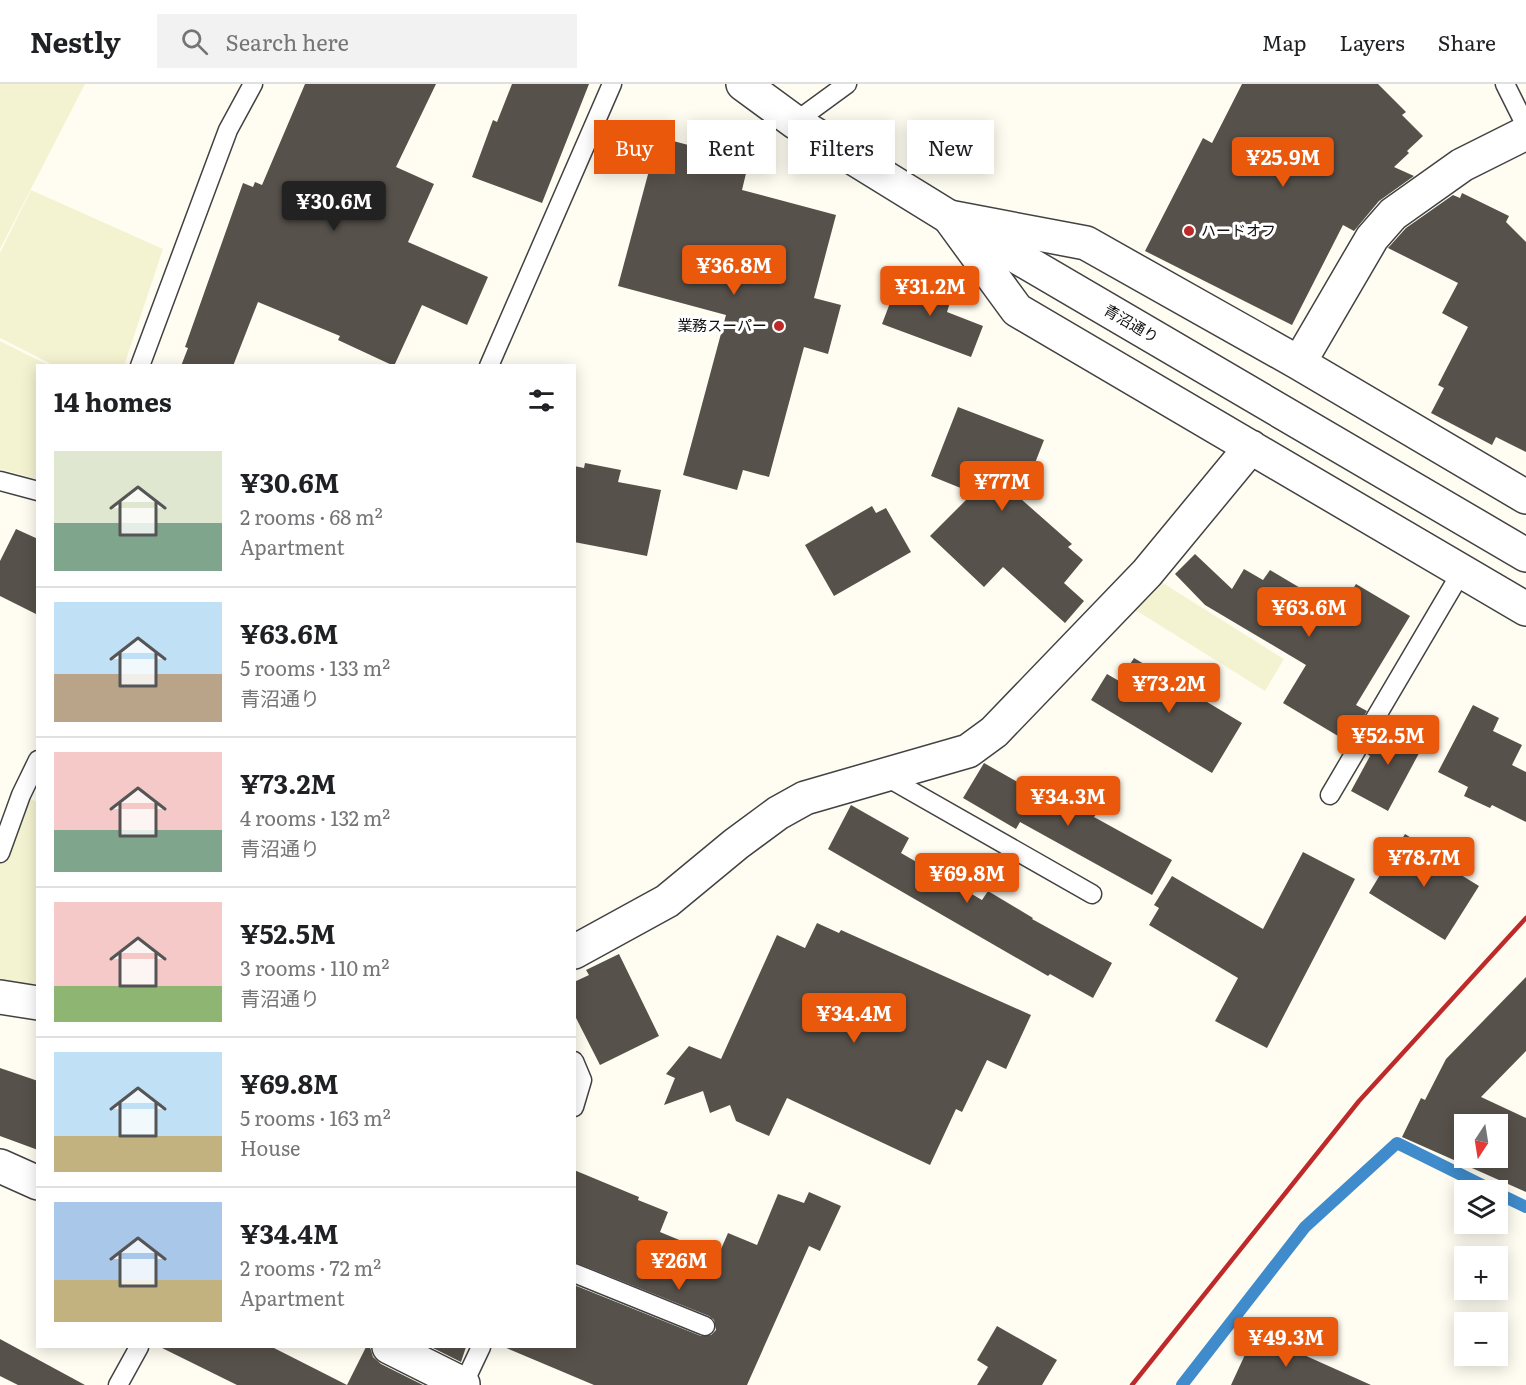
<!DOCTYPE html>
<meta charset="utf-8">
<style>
:root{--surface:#fff;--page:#f2f2f2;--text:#202124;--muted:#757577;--line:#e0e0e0;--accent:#ea580c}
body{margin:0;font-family:Literata,"Noto Sans JP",serif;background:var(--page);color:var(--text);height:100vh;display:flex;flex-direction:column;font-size:22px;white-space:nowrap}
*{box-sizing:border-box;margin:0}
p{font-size:20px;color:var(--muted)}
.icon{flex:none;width:33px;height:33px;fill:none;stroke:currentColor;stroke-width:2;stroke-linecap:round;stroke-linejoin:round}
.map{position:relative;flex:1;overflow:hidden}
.details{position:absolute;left:36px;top:280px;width:540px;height:984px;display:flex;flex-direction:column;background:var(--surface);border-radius:0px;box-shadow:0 3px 15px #0003}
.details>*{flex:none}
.top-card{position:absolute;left:594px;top:36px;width:570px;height:54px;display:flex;gap:12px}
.needle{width:39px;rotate:192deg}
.fabs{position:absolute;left:1454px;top:1030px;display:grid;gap:12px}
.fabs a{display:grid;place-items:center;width:54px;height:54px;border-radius:0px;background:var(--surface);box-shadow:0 3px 15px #0003;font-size:30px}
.price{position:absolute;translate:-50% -51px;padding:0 14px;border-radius:6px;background:var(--accent);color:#fff;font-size:20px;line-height:39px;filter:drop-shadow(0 2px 3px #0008)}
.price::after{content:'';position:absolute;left:50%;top:36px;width:18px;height:14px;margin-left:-9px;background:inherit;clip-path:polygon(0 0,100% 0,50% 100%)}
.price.current{background:#222;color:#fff}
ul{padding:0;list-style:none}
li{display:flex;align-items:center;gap:18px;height:150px;padding:0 18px}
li+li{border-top:2px solid var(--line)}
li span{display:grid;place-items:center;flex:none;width:168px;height:120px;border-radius:0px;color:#555}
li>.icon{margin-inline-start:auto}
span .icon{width:72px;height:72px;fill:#fffc;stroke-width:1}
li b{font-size:26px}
h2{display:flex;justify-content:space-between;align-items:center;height:72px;padding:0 18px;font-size:26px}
.chip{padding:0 21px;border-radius:0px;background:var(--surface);box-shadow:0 3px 15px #0003;font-size:21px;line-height:54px}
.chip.current{background:var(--accent);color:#fff}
header{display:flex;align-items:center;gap:36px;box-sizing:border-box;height:84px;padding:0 30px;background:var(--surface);border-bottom:2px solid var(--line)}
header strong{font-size:28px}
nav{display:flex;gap:33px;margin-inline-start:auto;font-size:21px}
.search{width:420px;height:54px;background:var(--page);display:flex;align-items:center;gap:15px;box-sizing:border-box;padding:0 21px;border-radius:0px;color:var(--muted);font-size:22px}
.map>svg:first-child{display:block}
.farmland{fill:#f4f3d1}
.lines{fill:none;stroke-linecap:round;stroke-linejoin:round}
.stream{stroke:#3f8bcb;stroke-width:12}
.building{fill:#57514b;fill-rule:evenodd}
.service-casing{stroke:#424242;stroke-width:21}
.minor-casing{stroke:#424242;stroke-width:36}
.tertiary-casing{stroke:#424242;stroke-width:36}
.service{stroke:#fff;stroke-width:18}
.minor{stroke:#fff;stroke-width:33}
.tertiary{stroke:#fff;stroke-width:33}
.rail{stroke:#bd2a29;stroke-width:4.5}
.poi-dot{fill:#bd2a29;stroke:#fff;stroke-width:2}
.labels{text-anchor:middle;stroke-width:6;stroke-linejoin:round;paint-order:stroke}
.poi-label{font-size:15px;fill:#0f0f0f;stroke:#fff;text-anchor:start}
.street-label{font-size:15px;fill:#0f0f0f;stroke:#fff}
</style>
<header>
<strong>Nestly</strong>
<div class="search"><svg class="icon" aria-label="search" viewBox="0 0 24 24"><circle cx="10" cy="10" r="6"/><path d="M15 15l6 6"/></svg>Search here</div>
<nav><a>Map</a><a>Layers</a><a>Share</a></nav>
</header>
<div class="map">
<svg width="1526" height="1301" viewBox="0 0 1526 1301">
<rect width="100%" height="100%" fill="#fffdf1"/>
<path class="farmland" d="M0,0h85l-85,165z
M31,106l132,59 -39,117h-69l-55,-28v-85z
M0,257l50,25h-12l-1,113 -37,-10z
M1147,489l137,86 -19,32 -144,-90z
M21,711l16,7v201l-37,-6v-144z"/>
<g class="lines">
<path class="stream" d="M1497,1109l29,14
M1182,1301l123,-158 92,-84 97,48"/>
</g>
<path class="building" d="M305,0h131l-40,83 38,17 -26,58 80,35 -21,48 -45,-20 -28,61 -56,-26 2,-4 -82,-34 -25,64h-52l7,-18 -3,-1 58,-164 10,4 2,-5 7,3z
M512,0h77l-47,119 -70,-26 21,-57 4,2z
M1242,0h136l28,28 -4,3 21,21 -16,15 2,2 -15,14 20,9 -35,25 -25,30 -11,-6 -51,100 -147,-74 58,-113 9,5z
M658,53l91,24 -7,29 94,25 -22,83 27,7 -13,49 -24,-7 -35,130 -26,-7 -6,20 -54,-15 43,-160 -108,-29z
M1462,109l47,23 -3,6 20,20v210l-30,-15 -4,8 -61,-32 13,-25 -6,-3 30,-58 -26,-14 16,-30 -70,-35 18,-20 47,-33 7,3z
M901,190l52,19 -6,19 36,14 -12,31 -89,-33z
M958,323l86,33 -23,59 51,45 -4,3 15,13 -19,23 20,18 -19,22 -62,-56 -19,20 -54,-51 43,-43 -42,-17z
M585,379l36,7 -3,12 43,8 -14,66 -73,-14v-76l10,2z
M872,422l4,7 10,-5 25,44 -77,44 -29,-51z
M16,445l22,10v76l-38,-19v-35z
M1195,470l37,35 12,-20 19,11 7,-10 69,41 17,-27 54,32 -54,89 11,6 -19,31 -65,-39 23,-38 -101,-60 -30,-31z
M1134,574l108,65 -30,50 -121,-73 16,-26 12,7z
M1473,621l26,13 -6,13 29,14 -10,20 14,7v50l-34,-17 -2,3 -26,-12 4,-9 -30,-15z
M1387,637l38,21 -37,69 -37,-20 19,-35 -3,-2z
M984,679l60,34 6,-10 47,26 -3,4 78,43 -20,35 -132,-73 -4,7 -53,-31z
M851,721l58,33 -8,15 81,47 6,-9 45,27 -1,1 80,44 -19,35 -43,-24 -2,2 -220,-127z
M1405,750l46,29 -3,4 31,19 -34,54 -76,-47z
M1303,768l52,27 -88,169 -52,-27 23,-43 -89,-53 10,-17 -5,-3 18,-29 91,53z
M817,839l22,10 2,-3 190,85 -25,54 -19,-9 -25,52 -6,-3 -26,56 -143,-67 -18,38 -33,-15 -6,-16 -20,8 -7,-22 -39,14 11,-27 -9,-4 23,-28 32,13 56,-124 28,13z
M619,870l40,82 -59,29 -26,-51v-32l15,-7 -3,-5z
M1526,893v74l-45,46 45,21v74l-124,-55 19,-39 4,2 21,-41zM1464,1041h33v33h-33z
M0,984l38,13v69l-38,-14z
M574,1086l65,27 -1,3 30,12 -8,20 58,24 10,-23 29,12 21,-51 26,9 5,-11 32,14 -21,45 -11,-5 -62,139h-153l-90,-38h70v-62l127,51 10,-1 5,-5 -2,-10 -5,-4 -135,-54z
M997,1242l60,34 -15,25h-65l11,-18 -11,-7z
M1255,1249l116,52h-140z
M0,1255l85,46h-67l-18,-9z
M160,1263h112l75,38h-110z
M366,1263h4l3,10 8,7 42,21h-76z
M431,1263h35l-5,15z"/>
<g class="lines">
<defs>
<path id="service" d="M1505,0l21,42
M795,38l52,-38
M140,282l88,-236 25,-46
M489,282l123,-282
M0,397l38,10
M883,691l209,119
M1330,711l132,-224
M0,769l21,-58 17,-35
M574,977l8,19 -8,27
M574,1189l131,53
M118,1301l21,-38
M463,1301l18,-38"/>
<path id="minor" d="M1299,279l73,-125 21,-24 69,-49 64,-32
M1526,413l-227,-134 -213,-120 -137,-26 68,93 509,299
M574,868l93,-51 69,-57 42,-31 27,-15 163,-47 26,-19 153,-159 104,-126
M0,913l38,6
M0,1082l38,17
M389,1263l74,37"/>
<path id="tertiary" d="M743,0l52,38 154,95 577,338"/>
</defs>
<use href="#service" class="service-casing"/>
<use href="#minor" class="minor-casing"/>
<use href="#tertiary" class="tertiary-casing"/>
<use href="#service" class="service"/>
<use href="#minor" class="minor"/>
<use href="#tertiary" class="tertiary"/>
<path class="rail" d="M1132,1301l227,-284 167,-183"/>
</g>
<g class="poi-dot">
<circle cx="1189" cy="147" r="6"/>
<circle cx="779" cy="242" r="6"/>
</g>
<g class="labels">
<g class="poi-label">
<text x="1201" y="152">ハードオフ</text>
<text x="767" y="247" text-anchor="end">業務スーパー</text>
</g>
<g class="street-label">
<text transform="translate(1131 240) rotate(30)" y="5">青沼通り</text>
</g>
</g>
</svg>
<div class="fabs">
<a><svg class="needle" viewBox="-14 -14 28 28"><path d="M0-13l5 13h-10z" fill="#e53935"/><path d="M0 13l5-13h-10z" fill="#757577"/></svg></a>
<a><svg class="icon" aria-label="layers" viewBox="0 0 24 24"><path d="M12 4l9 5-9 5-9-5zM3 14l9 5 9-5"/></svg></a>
<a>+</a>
<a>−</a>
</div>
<b class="price" style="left:1283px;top:104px">¥25.9M</b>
<b class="price current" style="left:334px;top:148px">¥30.6M</b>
<b class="price" style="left:734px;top:212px">¥36.8M</b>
<b class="price" style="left:930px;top:233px">¥31.2M</b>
<b class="price" style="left:1002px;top:428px">¥77M</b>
<b class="price" style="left:1309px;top:554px">¥63.6M</b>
<b class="price" style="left:1169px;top:630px">¥73.2M</b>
<b class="price" style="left:1388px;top:682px">¥52.5M</b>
<b class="price" style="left:1068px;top:743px">¥34.3M</b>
<b class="price" style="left:1424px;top:804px">¥78.7M</b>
<b class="price" style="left:967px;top:820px">¥69.8M</b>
<b class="price" style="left:854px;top:960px">¥34.4M</b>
<b class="price" style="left:679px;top:1207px">¥26M</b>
<b class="price" style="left:1286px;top:1284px">¥49.3M</b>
<div class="top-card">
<a class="chip current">Buy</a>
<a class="chip">Rent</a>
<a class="chip">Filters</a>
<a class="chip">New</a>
</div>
<section class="details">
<h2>14 homes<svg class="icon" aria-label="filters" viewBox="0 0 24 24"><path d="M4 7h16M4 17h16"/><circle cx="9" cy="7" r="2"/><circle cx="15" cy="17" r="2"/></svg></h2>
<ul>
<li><span style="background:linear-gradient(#dfe7d0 60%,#7fa58c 0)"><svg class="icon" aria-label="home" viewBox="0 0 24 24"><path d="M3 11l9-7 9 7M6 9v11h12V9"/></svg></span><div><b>¥30.6M</b><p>2 rooms · 68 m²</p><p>Apartment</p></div></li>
<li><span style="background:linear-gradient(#bfe0f5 60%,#b9a48a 0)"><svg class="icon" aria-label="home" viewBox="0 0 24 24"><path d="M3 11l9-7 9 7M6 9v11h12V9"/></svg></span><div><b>¥63.6M</b><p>5 rooms · 133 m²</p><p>青沼通り</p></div></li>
<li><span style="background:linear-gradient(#f6c9c9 65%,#7fa58c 0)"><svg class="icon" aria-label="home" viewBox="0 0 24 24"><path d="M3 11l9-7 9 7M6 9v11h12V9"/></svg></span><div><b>¥73.2M</b><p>4 rooms · 132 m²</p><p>青沼通り</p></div></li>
<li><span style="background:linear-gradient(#f6c9c9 70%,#8fb573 0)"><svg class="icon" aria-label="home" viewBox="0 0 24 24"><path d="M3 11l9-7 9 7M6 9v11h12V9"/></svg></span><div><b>¥52.5M</b><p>3 rooms · 110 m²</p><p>青沼通り</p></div></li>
<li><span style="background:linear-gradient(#bfe0f5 70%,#c2b280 0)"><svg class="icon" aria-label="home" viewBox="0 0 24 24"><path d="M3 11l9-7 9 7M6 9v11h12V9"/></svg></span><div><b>¥69.8M</b><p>5 rooms · 163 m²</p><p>House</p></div></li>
<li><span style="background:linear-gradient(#a9c7e8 65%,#c2b280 0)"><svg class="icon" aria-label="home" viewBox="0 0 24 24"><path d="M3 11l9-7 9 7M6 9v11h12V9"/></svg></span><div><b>¥34.4M</b><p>2 rooms · 72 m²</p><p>Apartment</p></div></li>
</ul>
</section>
</div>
